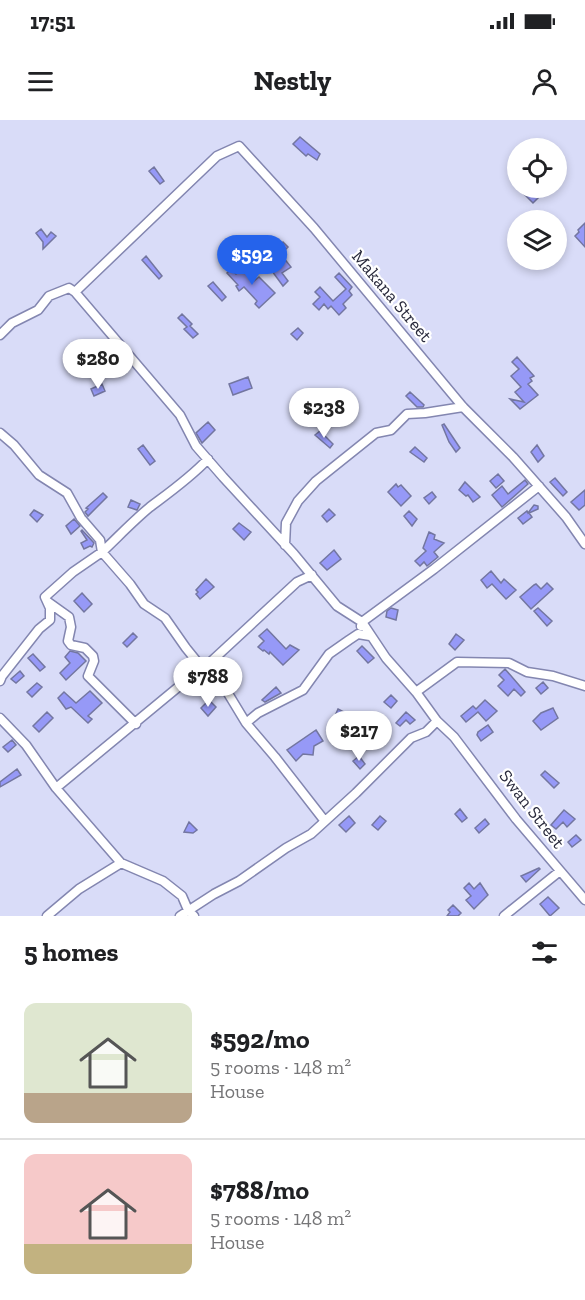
<!DOCTYPE html>
<meta charset="utf-8">
<style>
:root{--surface:#fff;--page:#f6f6f6;--text:#202124;--muted:#757577;--line:#e0e0e0;--accent:#2563eb}
body{margin:0;font-family:"Zilla Slab",serif;background:var(--page);color:var(--text);height:100vh;display:flex;flex-direction:column;font-size:22px;white-space:nowrap}
*{box-sizing:border-box;margin:0}
p{font-size:20px;color:var(--muted)}
.icon{flex:none;width:33px;height:33px;fill:none;stroke:currentColor;stroke-width:2;stroke-linecap:round;stroke-linejoin:round}
.map{position:relative;height:796px;overflow:hidden}
.panel{display:flex;flex-direction:column;background:var(--surface);flex:1}
.panel>*{flex:none}
.controls{position:absolute;left:507px;top:18px;display:grid;gap:12px}
.controls a{display:grid;place-items:center;width:60px;height:60px;border-radius:50%;background:var(--surface);box-shadow:0 3px 9px #0003;font-size:30px}
.price{position:absolute;translate:-50% -51px;padding:0 14px;border-radius:21px;background:#fff;color:#222;font-size:20px;line-height:39px;filter:drop-shadow(0 2px 3px #0008)}
.price::after{content:'';position:absolute;left:50%;top:36px;width:18px;height:14px;margin-left:-9px;background:inherit;clip-path:polygon(0 0,100% 0,50% 100%)}
.price.selected{background:var(--accent);color:#fff}
ul{padding:0;list-style:none}
li{display:flex;align-items:center;gap:18px;height:150px;padding:0 24px}
li+li{border-top:2px solid var(--line)}
li span{display:grid;place-items:center;flex:none;width:168px;height:120px;border-radius:12px;color:#555}
li>.icon{margin-inline-start:auto}
span .icon{width:72px;height:72px;fill:#fffc;stroke-width:1}
li b{font-size:26px}
h2{display:flex;justify-content:space-between;align-items:center;height:72px;padding:0 24px;font-size:26px}
.status{display:flex;justify-content:space-between;align-items:center;height:42px;padding:0 30px;background:var(--surface);direction:ltr}
.status svg{height:16px;fill:currentColor}
header{display:flex;justify-content:space-between;align-items:center;height:78px;padding:0 24px;background:var(--surface);font-size:27px;font-weight:700}
.map>svg:first-child{display:block}
.building{fill:#9699f7;stroke:#7376a0;stroke-width:1.5}
.lines{fill:none;stroke-linecap:round;stroke-linejoin:round}
.street-casing{stroke:#8386b0;stroke-width:11}
.street{stroke:#fff;stroke-width:8}
.labels{text-anchor:middle;stroke-width:4.5;stroke-linejoin:round;paint-order:stroke}
.street-label{font-size:18px;fill:#292a3c;stroke:#fff}
</style>
<div class="status"><b>17:51</b><svg viewBox="0 0 49 12"><path d="M0 12V9h3v3zM5 12V6h3v6zM10 12V3h3v9zM15 12V0h3v12zM26 1h20v11H26zM47 4h2v5h-2z"/></svg></div>
<header><svg class="icon" aria-label="menu" viewBox="0 0 24 24"><path d="M4 6h16M4 12h16M4 18h16"/></svg>Nestly<svg class="icon" aria-label="person" viewBox="0 0 24 24"><circle cx="12" cy="8" r="4"/><path d="M4 21q1-7 8-7t8 7"/></svg></header>
<div class="map">
<svg width="585" height="796" viewBox="0 0 585 796">
<rect width="100%" height="100%" fill="#d9dcf8"/>
<path class="building" d="M300,17l20,17 -3,6 -9,-6 -2,2 -13,-12z
M154,47l10,14 -4,3 -11,-13z
M518,68h10l10,10 -5,5z
M585,103v24l-10,-11 4,-4 -1,-2z
M41,109l6,8 4,-5 5,4 -13,13v-7l-7,-9z
M283,122l5,5 -8,8 -5,-6z
M146,136l16,20 -3,3 -17,-19z
M283,137l8,10 -9,6 6,8 -5,5 -14,-19z
M245,148l9,13 5,-4 16,16 -16,15 -4,-4 2,-3 -13,-14 -5,4 -3,-5 2,-1 -11,-12 4,-4 5,5z
M339,153l13,14 -3,4 3,4 -9,9 3,4 -7,7 -8,-9 -3,3 -4,-5 -5,6 -6,-6 7,-7 -5,-5 5,-5 13,14 13,-12 -11,-12z
M213,162l13,15 -4,4 -14,-15z
M182,194l10,10 -2,2 8,8 -5,4 -9,-9 3,-2 -9,-9z
M298,208l5,5 -6,7 -6,-6z
M93,226l7,6 -6,5 -1,-2 -13,13 -5,-6z
M517,237l17,19 -4,2 2,3 -4,3 10,11 -18,14 -10,-10 14,3 -9,-10 6,-5 -10,-11 8,-7 -7,-7z
M124,241l4,7 -8,6 -5,-6z
M248,257l4,11 -19,7 -4,-11z
M102,264l3,7 -11,5 -3,-7z
M410,272l14,13 -1,2h-6l-11,-11z
M208,302l7,8 -13,13 -6,-10z
M444,304l16,24 -4,4 -7,-10 -7,-17z
M320,311l13,13 -3,4 -15,-13z
M143,325l12,16 -5,4 -12,-16z
M537,325l7,11 -6,6 -7,-10z
M415,327l12,11 -3,4 -14,-10z
M498,354l6,7 -8,7 -6,-7z
M555,358l12,14 -4,4 -13,-14z
M525,360l3,4 -26,23 -10,-12 10,-9 6,8z
M465,362l15,15 -7,5 -5,-7 -2,1 -7,-6z
M396,364l2,3 3,-2 10,11 -10,10 -13,-14z
M585,370v15l-6,5 -8,-8z
M432,372l4,5 -7,7 -5,-6z
M103,373l4,4 -19,19 -3,-4 3,-3 -2,-1z
M131,380l9,4 -3,6 -9,-3z
M534,385l4,1v3l-9,4 3,4 -9,7 -5,-6 9,-7 1,2z
M329,389l6,6 -8,7 -5,-6z
M34,390l9,5 -6,7 -7,-7z
M409,391l8,8 -5,7 -8,-10z
M74,399l6,7 -9,8 -5,-8z
M239,403l12,9 -7,8 -11,-11z
M82,410l12,13 -2,4 -2,-1 -6,3 -3,-6 6,-3 -6,-9z
M429,412l6,3 -1,4 10,4 -10,9 4,5 -11,9 -3,-4 -4,4 -5,-5 11,-10 -3,-3z
M334,430l7,9 -14,11 -7,-7z
M491,451l10,12 3,-4 12,11 -10,9 -14,-15 -5,4 -6,-8z
M206,459l8,8 -14,12 -4,-5 2,-2 -2,-2z
M547,463l6,6 -22,20 -11,-12 14,-12 2,-1 5,5z
M82,473l10,11 -8,8 -10,-11z
M391,488l7,2 -2,10 -10,-3 1,-6z
M538,488l14,13 -5,5 -13,-15z
M267,509l19,20 4,-4 9,5 -16,15 -13,-13 -1,2 -5,-4 -1,1 -5,-4 6,-6 -5,-5z
M133,513l4,4 -10,10 -4,-4z
M456,514l8,6 -9,10 -6,-6z
M362,526l12,12 -6,5 -11,-12z
M70,531l8,2 8,8 -20,19 -6,-7 10,-10 -5,-6z
M33,534l12,13 -5,4 -12,-13z
M505,549l20,23 -4,4 -7,-7 -6,7 -10,-10 6,-6 -5,-5z
M20,551l4,5 -8,7 -5,-4z
M543,562l5,6 -7,6 -5,-6z
M37,563l5,4 -10,10 -5,-5z
M276,567l5,6 -16,9 -3,-2z
M90,571l12,12 -14,13 4,3 -4,4 -17,-16 -5,2 -8,-11 6,-6 12,11z
M391,575l6,6 -6,7 -7,-6z
M209,580l7,7 -8,9 -7,-8z
M485,580l12,11 -11,10 -8,-9 -12,10 -5,-6 12,-10 3,3z
M553,588l5,10 -17,12 -8,-9 8,-8z
M338,589l6,3 9,11 -7,7 -12,-12z
M47,592l6,6 -14,14 -6,-6z
M406,592l9,8 -5,4 -4,-4 -6,6 -4,-3z
M488,605l5,7 -12,9 -4,-6 1,-3z
M316,610l7,11 -9,5 -1,9 -10,-1 -7,7 -9,-11z
M12,620l4,5 -8,7 -5,-5z
M359,636l6,8 -5,5 -7,-8z
M17,649l4,6 -21,12v-5z
M545,651l14,12 -5,5 -13,-13z
M460,689l7,9 -5,4 -7,-8z
M564,690l11,9 -8,8 -4,-5 -7,7 -5,-4z
M349,696l6,7 -9,9 -7,-7z
M380,696l6,5 -8,9 -6,-5z
M485,699l4,5 -10,9 -4,-5z
M189,702l8,8 -4,3 -9,-1z
M576,715l5,5 -9,7 -4,-5z
M539,748l1,1 -14,13 -5,-6z
M469,763l5,6 6,-6 8,12 -14,14 -8,-9 5,-4 -7,-8z
M548,777l11,11 -9,8 -10,-12z
M453,785l8,8 -3,3h-11l3,-4 -2,-2z"/>
<g class="lines">
<defs>
<path id="street" d="M0,215l12,-12 26,-13 11,-14 20,-8 6,4
M0,313l14,12 25,30 28,18 14,25 19,22 2,12c16,-15 31,-31 48,-45 20,-15 40,-29 58,-48
M585,424l-19,-27 -53,-60 -50,-50 -149,-179 -75,-82 -22,10 -142,136 105,123 16,31 27,31 71,77 43,52 25,16 24,36 30,34 21,29 17,16 62,82 69,81
M285,425l1,-22 12,-22 18,-20 60,-48 15,-3 16,-16 18,-1 38,-6
M48,482l21,15 2,10 -3,14 3,4 14,3 8,8 1,5 -6,15 48,48
M361,506l1,-4 72,-53 105,-83
M0,561l2,-5 37,-47 11,-9v-12l-5,-11 28,-25 29,-20 28,32 14,20 21,14 21,30 17,21 23,21 20,33 12,-10 45,-23 26,-36 20,-14 9,-6 12,2
M416,572l41,-30 52,1 18,9 26,4 32,10
M0,598l26,27 30,43 65,75 42,18 19,15 6,14 6,6
M246,603l29,34 49,63
M56,668l138,-114 9,-5 94,-87 15,-7
M47,796l32,-27 42,-26
M180,796l34,-22 25,-13 47,-33 25,-14 45,-41 55,-55 15,-6 11,-11
M504,796l56,-45"/>
</defs>
<use href="#street" class="street-casing"/>
<use href="#street" class="street"/>
</g>
<g class="labels">
<g class="street-label">
<text transform="translate(392 176) rotate(50)" y="6">Makana Street</text>
<text transform="translate(532 689) rotate(52)" y="6">Swan Street</text>
</g>
</g>
</svg>
<div class="controls">
<a><svg class="icon" aria-label="locate" viewBox="0 0 24 24"><circle cx="12" cy="12" r="6"/><path d="M12 2v4M12 18v4M2 12h4M18 12h4"/></svg></a>
<a><svg class="icon" aria-label="layers" viewBox="0 0 24 24"><path d="M12 4l9 5-9 5-9-5zM3 14l9 5 9-5"/></svg></a>
</div>
<b class="price selected" style="left:252px;top:166px">$592</b>
<b class="price" style="left:98px;top:270px">$280</b>
<b class="price" style="left:324px;top:319px">$238</b>
<b class="price" style="left:208px;top:588px">$788</b>
<b class="price" style="left:359px;top:642px">$217</b>
</div>
<section class="panel">
<h2>5 homes<svg class="icon" aria-label="filters" viewBox="0 0 24 24"><path d="M4 7h16M4 17h16"/><circle cx="9" cy="7" r="2"/><circle cx="15" cy="17" r="2"/></svg></h2>
<ul>
<li><span style="background:linear-gradient(#dfe7d0 75%,#b9a48a 0)"><svg class="icon" aria-label="home" viewBox="0 0 24 24"><path d="M3 11l9-7 9 7M6 9v11h12V9"/></svg></span><div><b>$592/mo</b><p>5 rooms · 148 m²</p><p>House</p></div></li>
<li><span style="background:linear-gradient(#f6c9c9 75%,#c2b280 0)"><svg class="icon" aria-label="home" viewBox="0 0 24 24"><path d="M3 11l9-7 9 7M6 9v11h12V9"/></svg></span><div><b>$788/mo</b><p>5 rooms · 148 m²</p><p>House</p></div></li>
</ul>
</section>
